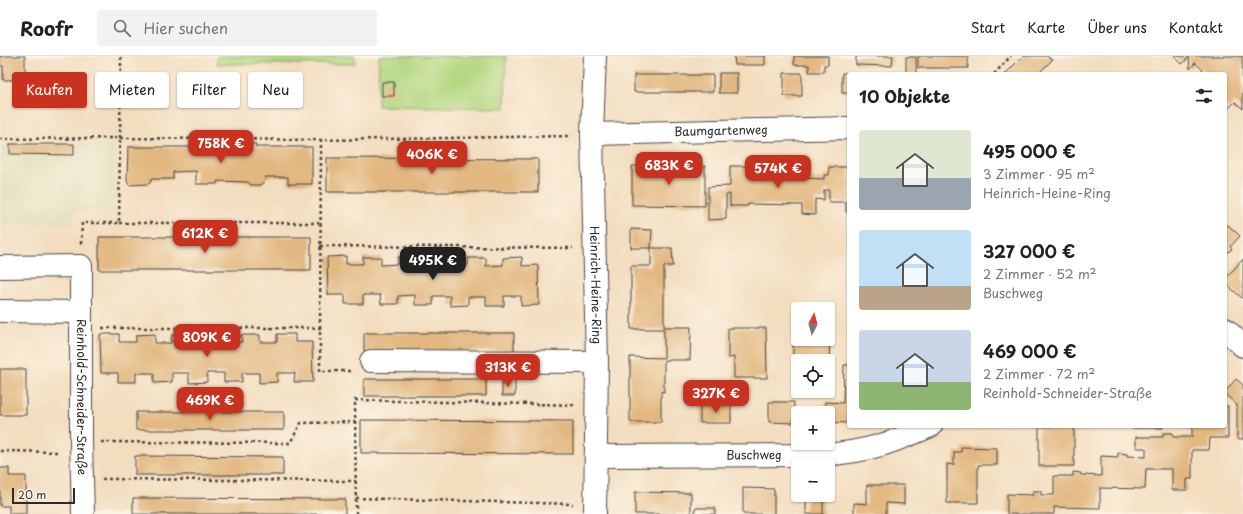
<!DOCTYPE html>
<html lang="de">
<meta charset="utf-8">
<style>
:root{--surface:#fff;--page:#f2f2f2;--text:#222;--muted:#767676;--line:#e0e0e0;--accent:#c8321e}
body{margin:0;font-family:"Playpen Sans",sans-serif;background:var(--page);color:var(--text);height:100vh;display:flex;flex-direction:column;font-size:15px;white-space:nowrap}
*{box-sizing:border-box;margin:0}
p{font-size:13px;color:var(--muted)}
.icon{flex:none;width:22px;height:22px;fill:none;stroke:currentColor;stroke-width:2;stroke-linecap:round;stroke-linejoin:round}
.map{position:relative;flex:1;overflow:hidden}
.sheet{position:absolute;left:847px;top:16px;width:380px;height:356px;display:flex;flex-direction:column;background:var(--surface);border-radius:4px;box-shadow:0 1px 3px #0004}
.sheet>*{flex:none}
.top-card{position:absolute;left:12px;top:16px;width:380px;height:36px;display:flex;gap:8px}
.needle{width:26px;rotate:6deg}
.fabs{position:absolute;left:791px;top:246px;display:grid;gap:8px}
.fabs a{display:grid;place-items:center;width:44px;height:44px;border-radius:4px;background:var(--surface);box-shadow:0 1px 3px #0004;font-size:20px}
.scale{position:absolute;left:12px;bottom:10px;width:63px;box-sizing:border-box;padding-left:4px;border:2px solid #2b2b2b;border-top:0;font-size:11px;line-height:14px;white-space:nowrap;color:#2b2b2b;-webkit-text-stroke:3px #fcf5e5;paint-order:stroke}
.price{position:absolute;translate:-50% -34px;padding:0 9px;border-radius:8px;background:var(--accent);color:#fff;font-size:13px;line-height:26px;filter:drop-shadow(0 1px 2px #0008)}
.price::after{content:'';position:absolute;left:50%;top:24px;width:12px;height:9px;margin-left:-6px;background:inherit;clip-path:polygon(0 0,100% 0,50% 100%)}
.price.selected{background:#222;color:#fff}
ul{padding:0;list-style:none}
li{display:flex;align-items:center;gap:12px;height:100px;padding:0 12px}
li span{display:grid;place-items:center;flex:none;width:112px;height:80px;border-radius:4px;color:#555}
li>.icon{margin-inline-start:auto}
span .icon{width:48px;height:48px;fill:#fffc;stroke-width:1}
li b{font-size:17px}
h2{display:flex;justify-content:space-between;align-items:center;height:48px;padding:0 12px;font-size:17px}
.chip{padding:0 14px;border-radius:4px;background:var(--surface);box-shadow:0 1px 3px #0004;font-size:14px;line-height:36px}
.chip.selected{background:var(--accent);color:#fff}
header{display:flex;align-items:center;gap:24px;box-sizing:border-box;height:56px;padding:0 20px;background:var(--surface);border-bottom:1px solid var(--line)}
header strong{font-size:19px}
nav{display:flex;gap:22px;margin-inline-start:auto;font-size:14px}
.search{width:280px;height:36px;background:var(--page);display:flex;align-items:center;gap:10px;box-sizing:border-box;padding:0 14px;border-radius:4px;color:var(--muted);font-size:15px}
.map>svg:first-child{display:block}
.built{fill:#e1dcba}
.green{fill:#b3d780;stroke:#6f8156}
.building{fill:#e2b780}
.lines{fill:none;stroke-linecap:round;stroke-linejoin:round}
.minor-casing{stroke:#494641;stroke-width:24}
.path{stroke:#494641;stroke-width:2.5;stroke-dasharray:3 3;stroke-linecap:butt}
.minor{stroke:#fff;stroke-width:22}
.labels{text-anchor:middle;stroke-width:3;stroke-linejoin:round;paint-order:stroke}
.street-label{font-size:12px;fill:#2b2b2b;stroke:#fcf5e5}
</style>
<header>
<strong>Roofr</strong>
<div class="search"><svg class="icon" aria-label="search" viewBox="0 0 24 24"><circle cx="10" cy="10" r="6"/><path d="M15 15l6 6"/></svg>Hier suchen</div>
<nav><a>Start</a><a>Karte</a><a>Über uns</a><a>Kontakt</a></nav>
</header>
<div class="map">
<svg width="1243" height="458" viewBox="0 0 1243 458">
<rect width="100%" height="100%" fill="#fcf5e5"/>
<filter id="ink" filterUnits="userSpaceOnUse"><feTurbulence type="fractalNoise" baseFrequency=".025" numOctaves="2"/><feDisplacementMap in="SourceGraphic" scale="8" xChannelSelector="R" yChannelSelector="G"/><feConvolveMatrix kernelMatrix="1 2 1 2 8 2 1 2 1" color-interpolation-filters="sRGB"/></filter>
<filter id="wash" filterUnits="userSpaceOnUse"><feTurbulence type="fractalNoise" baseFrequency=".012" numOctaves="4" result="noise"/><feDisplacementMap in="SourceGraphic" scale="16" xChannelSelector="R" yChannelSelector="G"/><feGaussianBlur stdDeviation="0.9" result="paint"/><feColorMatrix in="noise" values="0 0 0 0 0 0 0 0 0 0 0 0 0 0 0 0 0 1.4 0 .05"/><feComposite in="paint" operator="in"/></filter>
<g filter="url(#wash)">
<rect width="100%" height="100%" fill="#f3ddbf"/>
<path class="built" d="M10,88l104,1v66h-39v13l-75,-1v-76z"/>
<path class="green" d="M217,0h138v8h-138z
M379,0h127l-1,52 -127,-2z"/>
<g id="blocks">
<path class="building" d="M0,0h25v20h-9v4h-13v-14h-3z
M734,0h31v9h-30z
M794,0h34v9h-4v7h-15v-7h-15z
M856,0h37l-1,10 -36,-1z
M918,0h50v12h-50z
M1023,0h24l5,4 -14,14h-33z
M1174,0h68l1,53 -8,-7 -6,6 -4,-4v-30h-26l4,-4 -8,-7 -5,6 -1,-12 -7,7z
M906,1h10v17h-10z
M719,17h18v20h-18z
M784,17h18v23h-18z
M842,17h7v20h-7z
M634,19h79v17h-79z
M382,26h12v14h-12z
M10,88h64v11l-64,-1z
M248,88h8v3h56v37h-24v-7h-23v4l-5,4h-9l-3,-3 -31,-1v3h-21v-13l-23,1v7h-22v3l-3,2 -19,1 -2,-4 1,-34h120z
M327,102l211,1v33h-211z
M632,110h73v40l-73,-1z
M730,110l72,1v11l22,1v-4h5v-8h20v46l-3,-1v-10h-17v-12h-5v10l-9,-1v16l-13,-1v-9l-54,-1v2h-18v-12l-4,1v24l-18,1v-33l22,-1z
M1228,169l12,11 -10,11 2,2 -7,5v-26z
M631,173l21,1 -1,18h21l1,18h-9v61h27l-1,33h-26v32l-3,-1v31h-31v-65l34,1v-29h-33v-63h20v-18h-20z
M99,181h212v33h-212z
M346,200v8h17v-7h18v8l17,-1v-7h18v8h17v-7l18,-1v8h17v-7h18v8l17,-1v-7l19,-1v9l16,-1 1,40 -18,1v-10h-17v10h-18v-9h-18v8l-18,1v-10h-17v9h-18v-10l-17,1v8h-17l-1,-9h-17v9h-18v-9h-17l-1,-38z
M1243,203v40l-18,-16v-4z
M798,271v12h30v-11h2l-1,43 -1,-10h-30v10l-5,-1v-42z
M728,272h38l1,50h-33v-21l-6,1z
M364,277h150v18h-150z
M100,278h19v8h17v-7l19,-1v9h16l1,-8h18v8h17l-1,-8 19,-1v9l17,-1 -1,-7h19v7h17v-8h18v8h17l1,40h-19l1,-9h-18v9l-18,1v-10h-17v9h-18v-9h-17v9l-18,1v-10h-17v9l-18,1v-10h-18v9h-18v-9h-17z
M844,309h5v58l-21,-1v-9h-3v-11l18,1z
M0,313h26v46h-26z
M364,323h122v17h-122z
M502,323h13v17h-13z
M1236,323l7,6v54h-6v-34l-12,-11v-2z
M769,346h25l-1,21 -24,-1z
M731,348v19h-31v-18z
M1225,350h3v32h-18l-1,12h-17v29h-5v11h-15v-21h-26l-1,20 -45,-1v20l-46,-1v7h-47v-20l26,1v-4h8v4h13v-19h19v-4l8,1v2l20,1v-20l17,1v-4l9,1v2l19,1v-9h-10v-11h27v-4h10v4h19v-11h33z
M136,356h148v18h-148z
M361,364l212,1v33l-212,-1z
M1053,370h21v40h-35v-39z
M1129,370h34v2h-34z
M961,391l36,1v17h-19v38h-31v-39l7,1v-13h7z
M135,400l148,1v18h-148z
M0,412h9v8h17v38h-17v-8h-9z
M867,429h37v19l-18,-1v11h-32v-11l13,1z
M743,432l31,1v25h-31z
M635,436l56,1v21h-56z
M806,439h17v19h-17z
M133,442l212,1v15h-212z
M695,452h20v6h-20z"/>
</g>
</g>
<g filter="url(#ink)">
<use href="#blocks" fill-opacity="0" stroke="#494641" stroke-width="1"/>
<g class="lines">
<defs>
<g id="minor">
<path id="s1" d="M595,0l-3,78 5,228 -2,152"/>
<path id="s2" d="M592,78l257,-6"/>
<path id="s3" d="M0,211l81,-1v176l2,72"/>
<path d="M0,255l81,1"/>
<path d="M1225,273l18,17"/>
<path d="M371,305l226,1"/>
<path id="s4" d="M596,400l227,-1c44,-3 68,-12 108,-29"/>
</g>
</defs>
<use href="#minor" class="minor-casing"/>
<path class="path" d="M994,18l17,-18
M0,83l120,-1 1,-82
M119,167h200
M81,188l1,-21h37l1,-85 201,2 250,-4
M320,190l253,2
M102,272h218v43h32
M320,272l1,-188
M101,386l189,1 11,-20 55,-1
M0,395l60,1
M102,423l254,2
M356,442l217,6
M356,458l-1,-114 221,5"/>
<use href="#minor" class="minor"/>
</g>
</g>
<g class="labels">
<g class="street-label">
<text dy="4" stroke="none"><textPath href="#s2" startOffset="129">Baumgartenweg</textPath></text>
<text dy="4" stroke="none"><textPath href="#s1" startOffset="229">Heinrich-Heine-Ring</textPath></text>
<text dy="4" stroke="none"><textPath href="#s3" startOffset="212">Reinhold-Schneider-Straße</textPath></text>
<text dy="4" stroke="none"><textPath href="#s4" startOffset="158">Buschweg</textPath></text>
</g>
</g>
</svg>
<div class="fabs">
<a><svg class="needle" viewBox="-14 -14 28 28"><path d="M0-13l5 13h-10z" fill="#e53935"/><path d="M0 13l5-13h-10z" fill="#767676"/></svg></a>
<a><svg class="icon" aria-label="locate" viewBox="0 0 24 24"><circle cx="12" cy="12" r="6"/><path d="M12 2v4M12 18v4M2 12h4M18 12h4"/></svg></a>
<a>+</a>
<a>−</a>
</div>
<div class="scale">20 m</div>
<b class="price" style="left:221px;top:108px">758K €</b>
<b class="price" style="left:432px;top:119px">406K €</b>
<b class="price" style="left:669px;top:130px">683K €</b>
<b class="price" style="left:778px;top:133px">574K €</b>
<b class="price" style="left:205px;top:198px">612K €</b>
<b class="price selected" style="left:433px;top:225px">495K €</b>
<b class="price" style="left:207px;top:302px">809K €</b>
<b class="price" style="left:508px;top:332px">313K €</b>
<b class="price" style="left:716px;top:358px">327K €</b>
<b class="price" style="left:210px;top:365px">469K €</b>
<div class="top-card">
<a class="chip selected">Kaufen</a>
<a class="chip">Mieten</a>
<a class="chip">Filter</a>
<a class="chip">Neu</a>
</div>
<section class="sheet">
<h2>10 Objekte<svg class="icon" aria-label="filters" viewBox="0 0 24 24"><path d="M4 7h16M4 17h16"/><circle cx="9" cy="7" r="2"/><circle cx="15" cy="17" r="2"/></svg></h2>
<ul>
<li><span style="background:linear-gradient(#dfe7d0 60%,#9aa5b1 0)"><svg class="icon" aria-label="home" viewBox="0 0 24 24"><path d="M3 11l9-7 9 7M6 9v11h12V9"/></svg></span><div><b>495 000 €</b><p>3 Zimmer · 95 m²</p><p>Heinrich-Heine-Ring</p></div></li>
<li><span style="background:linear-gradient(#bfe0f5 70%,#b9a48a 0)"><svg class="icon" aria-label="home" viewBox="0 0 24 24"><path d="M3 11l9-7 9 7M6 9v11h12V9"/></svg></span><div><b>327 000 €</b><p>2 Zimmer · 52 m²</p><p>Buschweg</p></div></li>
<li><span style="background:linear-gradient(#c9d6e8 65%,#8fb573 0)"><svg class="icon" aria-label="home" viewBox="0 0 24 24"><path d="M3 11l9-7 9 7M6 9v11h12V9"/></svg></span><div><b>469 000 €</b><p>2 Zimmer · 72 m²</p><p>Reinhold-Schneider-Straße</p></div></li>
</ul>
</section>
</div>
